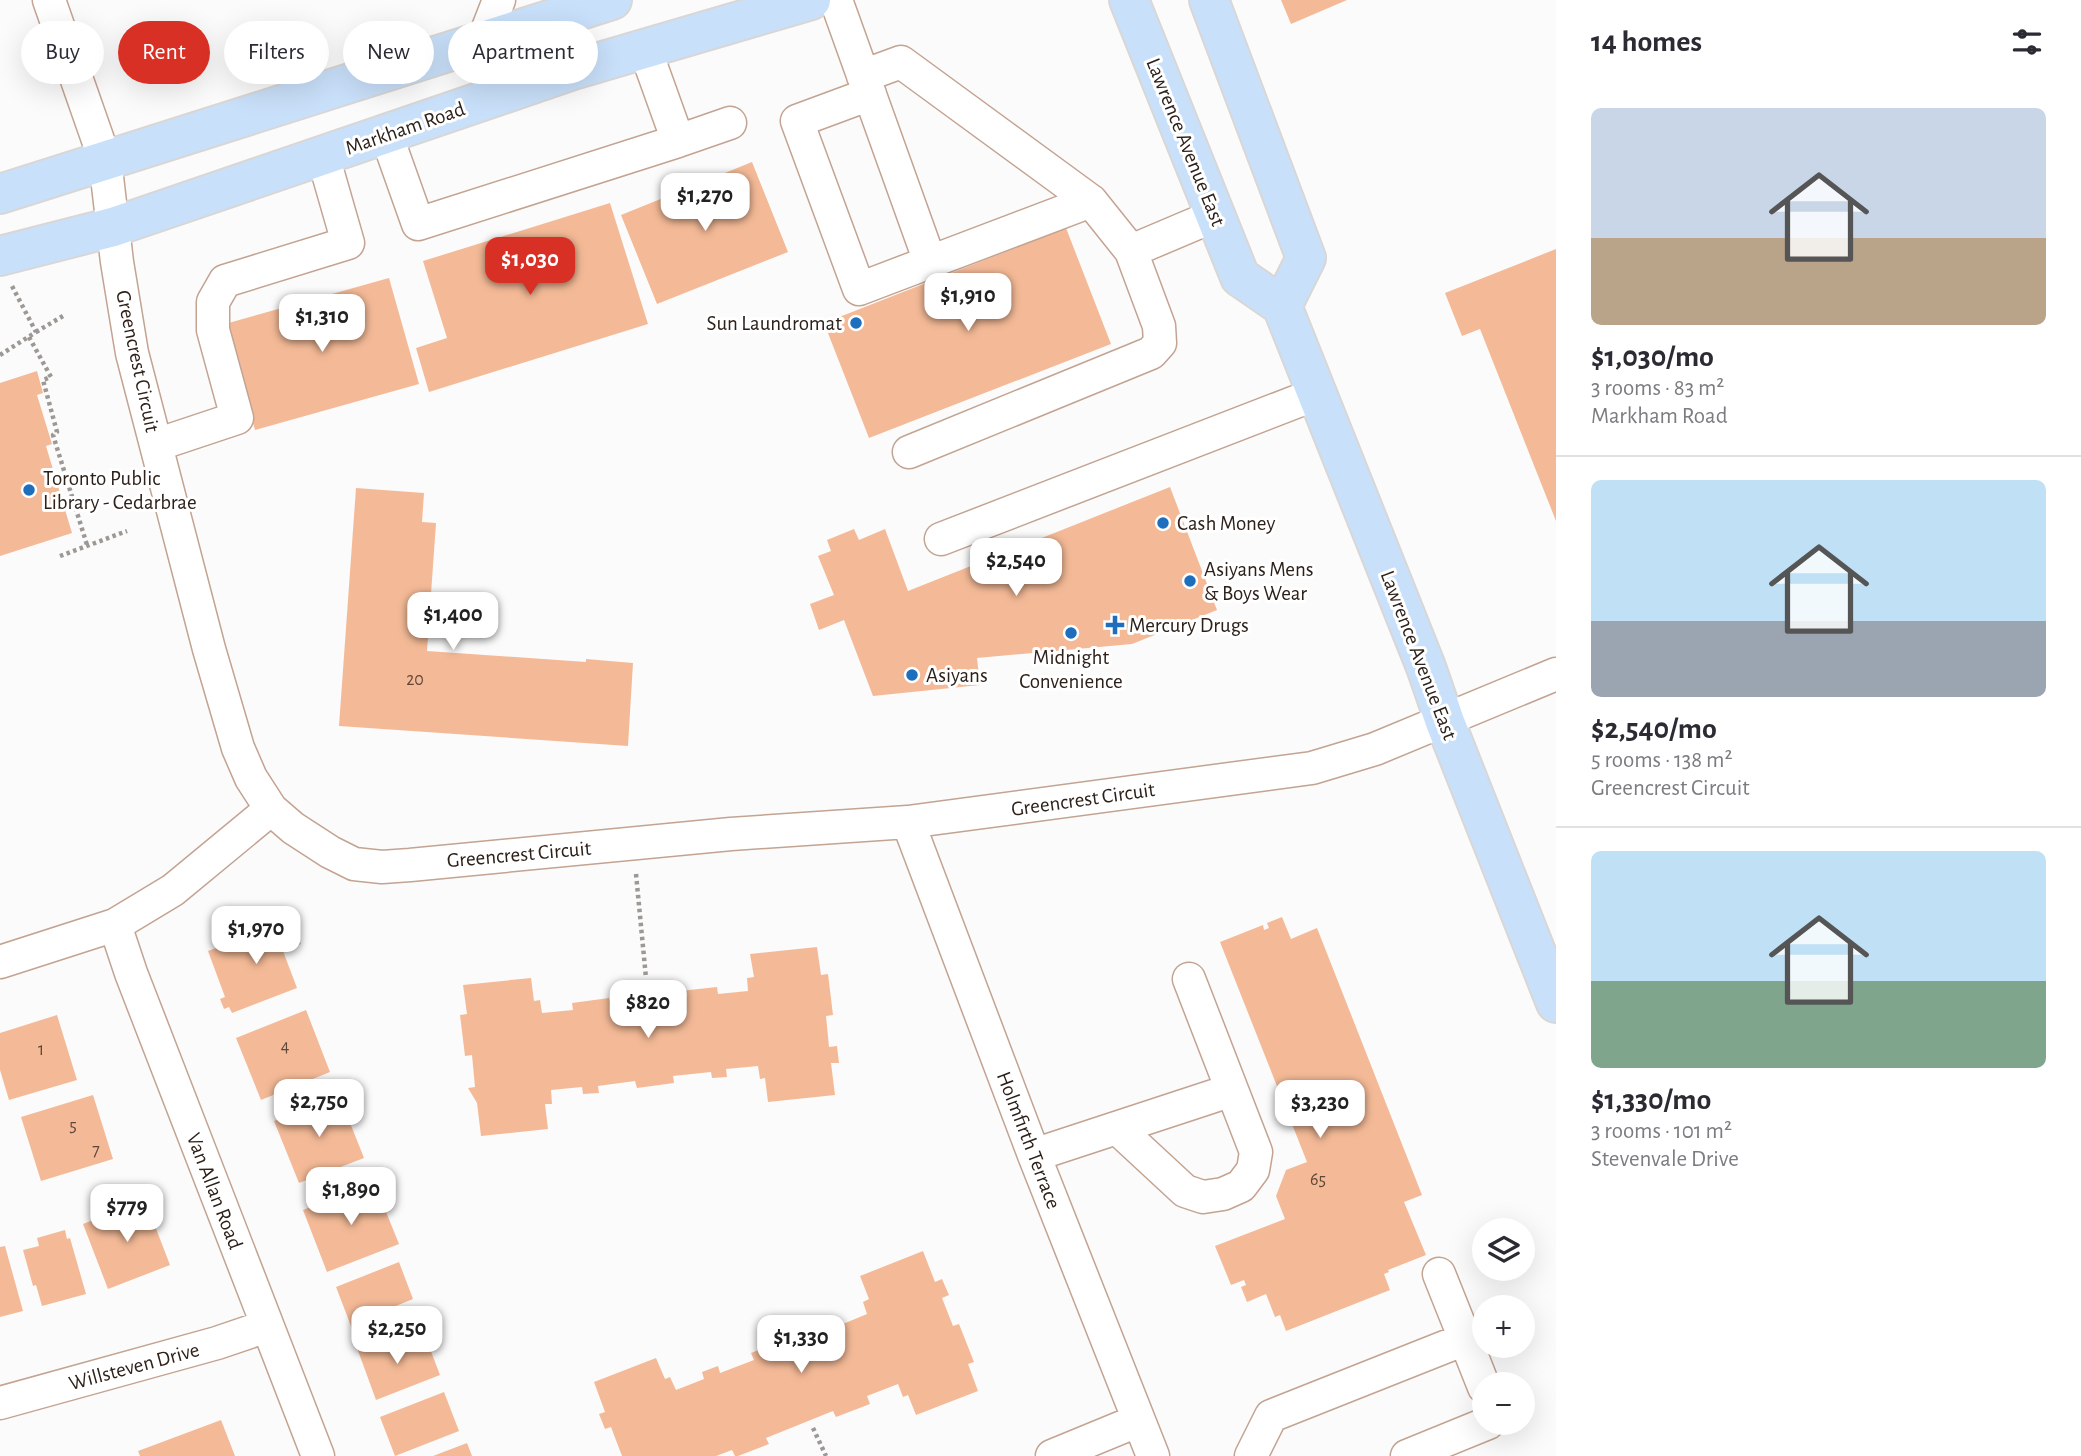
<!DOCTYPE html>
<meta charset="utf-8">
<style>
:root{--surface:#fff;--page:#f2f2f3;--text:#2b2b33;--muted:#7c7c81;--line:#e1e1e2;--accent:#d93025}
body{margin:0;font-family:"Alegreya Sans",sans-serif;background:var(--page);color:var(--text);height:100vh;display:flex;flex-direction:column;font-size:26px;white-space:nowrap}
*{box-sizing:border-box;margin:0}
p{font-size:23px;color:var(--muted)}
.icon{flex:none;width:38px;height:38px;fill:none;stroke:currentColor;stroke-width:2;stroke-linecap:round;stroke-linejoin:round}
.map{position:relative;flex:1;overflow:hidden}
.panel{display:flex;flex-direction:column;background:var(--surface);width:525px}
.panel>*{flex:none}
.top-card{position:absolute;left:21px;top:21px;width:665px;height:63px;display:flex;gap:14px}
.controls{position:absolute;left:1472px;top:1218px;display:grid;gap:14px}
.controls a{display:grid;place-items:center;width:63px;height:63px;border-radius:50%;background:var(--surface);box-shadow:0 7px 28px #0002;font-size:35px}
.price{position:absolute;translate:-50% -60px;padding:0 16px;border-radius:14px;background:#fff;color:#222;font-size:23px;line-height:46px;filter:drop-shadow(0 2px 4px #0008)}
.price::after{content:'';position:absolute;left:50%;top:42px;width:21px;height:16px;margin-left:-10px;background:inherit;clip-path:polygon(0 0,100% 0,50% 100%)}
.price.current{background:var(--accent);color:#fff}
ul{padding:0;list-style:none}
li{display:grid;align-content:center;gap:14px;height:371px;padding:0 35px}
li+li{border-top:2px solid var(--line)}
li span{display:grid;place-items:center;height:217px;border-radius:10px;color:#555}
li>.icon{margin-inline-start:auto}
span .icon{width:126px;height:126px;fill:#fffc;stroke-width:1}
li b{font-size:30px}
h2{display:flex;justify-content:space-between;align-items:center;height:84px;padding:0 35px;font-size:30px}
.tag{padding:0 24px;border-radius:32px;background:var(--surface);box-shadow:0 7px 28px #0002;font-size:24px;line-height:63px}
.tag.current{background:var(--accent);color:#fff}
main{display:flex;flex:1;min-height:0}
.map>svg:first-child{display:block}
.building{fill:#f4ba97}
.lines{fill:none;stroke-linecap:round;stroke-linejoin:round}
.minor-casing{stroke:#c3a391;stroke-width:35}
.major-casing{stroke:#d9d7d6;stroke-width:42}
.path{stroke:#9d9894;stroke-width:4.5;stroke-dasharray:3.5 3.5;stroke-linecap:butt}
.minor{stroke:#fff;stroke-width:32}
.major{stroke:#c9e0fa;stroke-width:38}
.poi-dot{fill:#1d6ebd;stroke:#fff;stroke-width:2.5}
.labels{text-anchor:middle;stroke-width:6;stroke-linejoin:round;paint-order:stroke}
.number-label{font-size:18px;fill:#5f4739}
.street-label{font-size:21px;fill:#2d211a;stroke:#fff}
.poi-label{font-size:21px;fill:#2d211a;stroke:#fff;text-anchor:start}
</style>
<main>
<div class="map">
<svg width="1556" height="1456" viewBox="0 0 1556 1456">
<rect width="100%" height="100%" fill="#fbfbfb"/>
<path class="building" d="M1281,0h66l-56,24z
M752,162l36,90 -131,52 -36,-89z
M610,203l38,121 -219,68 -13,-44 31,-10 -24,-77z
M1066,228l45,116 -242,94 -45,-115z
M1556,249v272l-76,-192 -18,7 -17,-43z
M389,278l30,106 -164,46 -30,-106z
M37,371l6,22 -6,2 15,49 -6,2 26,87 -72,23v-173z
M1170,487l47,123 -85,34 -155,14 3,27 -107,11 -29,-76 -25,10 -9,-26 24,-9 -16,-39 13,-5 -4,-11 27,-11 5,11 26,-11 23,62z
M356,488l68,5 -2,29 14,1 -9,128 159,11v-3l47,4 -5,83 -289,-20z
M284,913l3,8 4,-2 10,25 -18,7 14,37 -65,25 -3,-6 -5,2 -4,-10 5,-2 -17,-46 63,-23 -3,-9z
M1282,917l9,22 26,-11 105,267 -18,7 22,53 -38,15 1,2 -5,2 6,16 -104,41 -6,-16 -5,2 -9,-23 -19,8 -6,-15 5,-2 -2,-5 -13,5 -16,-39 70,-27 -9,-23 10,-26 21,-8 -87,-220 43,-17 1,5 5,-2 -2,-5z
M817,947l4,28 7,-1 5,41 -7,1 3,31 8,-1 2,17h-8l4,32 -67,7 -3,-24 -5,1 -2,-13 -32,3 1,8 -15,1 -1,-6 -38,4 1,7 -37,5 -2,-7 -37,5 1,7 -16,1 -1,-7 -31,3 1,14h-7l3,25 -67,7 -4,-33 -9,-15 7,-1 -3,-32 -7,1 -5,-41 7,-1 -4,-29 68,-7 3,23 6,-1 2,13 31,-3 -1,-7 37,-5 2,8 69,-8v-7l37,-4 1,7 30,-3 -1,-13 7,-1 -4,-23z
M306,1010l24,62 -69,28 -25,-62z
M57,1015l20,65 -68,20 -9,-30v-37z
M93,1095l20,64 -72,22 -20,-64z
M339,1095l25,63 -65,25 -25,-62z
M374,1182l25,62 -72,28 -24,-62z
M145,1200l25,65 -62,24 -25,-65z
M65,1230l2,9 3,-1 16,56 -44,12 -6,-21 -3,1 -10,-36 16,-4 -2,-8z
M5,1246l18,65 -23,6v-70z
M923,1251l12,31 7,-3 7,16 -7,3 11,28 6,-2 15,38 -6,2 10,27 -62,24 -8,-20 -5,2 -5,-13 -31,12 3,8 -34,13 -3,-6 -67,27 3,6 -31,12h-3l-3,-6 -16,6h-94l-11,-29 -6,2 -6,-15 6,-2 -11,-30 62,-24 9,21 5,-2 6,13 28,-11 -2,-7 16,-6 2,7 34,-13 -3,-7 35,-14 3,7 34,-13 -3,-7 16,-6 2,6 29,-12 -4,-12 6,-3 -9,-23z
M399,1262l14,37 -32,13 6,15 -31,12 -20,-52z
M387,1337l5,14 34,-13 14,37 -64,25 -19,-52z
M444,1392l15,39 -64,25 -15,-39z
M221,1420l14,36h-95l-2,-5z
M467,1443l5,13h-39z"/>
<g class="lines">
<defs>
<path id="minor" d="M49,0l56,160 12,102 15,91 77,296 29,99 13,30 20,31 22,19 37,24 24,12 28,3 28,-2 321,-31 177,-12 404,-54 63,-19 181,-75
M836,0l94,262 161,-61 40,50 85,-36
M483,41l16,-41
M863,76l38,-14 190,139
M870,94l-73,27 62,168 71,-27
M386,134l32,90 260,-83 -33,-92
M678,141l52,-18
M156,445l81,-27 -24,-88v-28l12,-21 123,-38 -25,-87
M909,452l242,-99 9,-10 -1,-17 -28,-75
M941,539l375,-145
M908,822l126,333 119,301
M115,925l16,48 187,483
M0,962l115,-37 58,-35 98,-81
M1189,979l43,111
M1034,1155l198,-65 24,62 -3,18 -12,16 -18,8 -20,3 -18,-6 -68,-63
M1439,1274l26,65
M0,1403l217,-60 50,-17
M1052,1456l85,-35
M1251,1456l20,-40 194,-77 19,48
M1407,1456l81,-33"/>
<path id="major" d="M1129,0l111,277 42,29 144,361 19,55 111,281
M1209,0l97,258 -24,48
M0,194l612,-194
M0,256l113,-29 463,-158 235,-69"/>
</defs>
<use href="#minor" class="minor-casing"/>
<use href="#major" class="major-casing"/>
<path class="path" d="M36,332l27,-16
M29,337l22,40 -8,3 14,52 -4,3 34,110
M0,355l36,-23 -24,-46
M60,556l67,-25
M636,874l10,104
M813,1428l13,28"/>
<use href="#minor" class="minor"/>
<use href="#major" class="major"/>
</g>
<g class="poi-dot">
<circle cx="856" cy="323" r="7"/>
<circle cx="29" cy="490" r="7"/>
<circle cx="1163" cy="523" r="7"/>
<circle cx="1190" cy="581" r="7"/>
<path d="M1111.5 614.5h7v7h7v7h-7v7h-7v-7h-7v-7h7z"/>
<circle cx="1071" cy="633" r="7"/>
<circle cx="912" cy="675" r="7"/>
</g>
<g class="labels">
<g class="number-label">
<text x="415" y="685">20</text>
<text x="285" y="1052">4</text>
<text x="41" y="1055">1</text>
<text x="73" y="1131">5</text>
<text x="96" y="1156">7</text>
<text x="1318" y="1185">65</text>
</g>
<g class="street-label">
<text transform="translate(405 128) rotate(-19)" y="7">Markham Road</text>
<text transform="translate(1186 142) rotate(68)" y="7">Lawrence Avenue East</text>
<text transform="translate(138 361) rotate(78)" y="7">Greencrest Circuit</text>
<text transform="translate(1419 655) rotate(69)" y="7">Lawrence Avenue East</text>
<text transform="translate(1083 799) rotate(-8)" y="7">Greencrest Circuit</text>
<text transform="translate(519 854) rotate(-5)" y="7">Greencrest Circuit</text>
<text transform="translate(1029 1140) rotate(69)" y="7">Holmfirth Terrace</text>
<text transform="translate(215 1191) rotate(69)" y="7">Van Allan Road</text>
<text transform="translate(134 1366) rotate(-15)" y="7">Willsteven Drive</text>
</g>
<g class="poi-label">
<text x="842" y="330" text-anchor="end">Sun Laundromat</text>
<text x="43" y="485">Toronto Public<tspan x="43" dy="24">Library - Cedarbrae</tspan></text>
<text x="1177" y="530">Cash Money</text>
<text x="1204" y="576">Asiyans Mens<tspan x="1204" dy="24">&amp; Boys Wear</tspan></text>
<text x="1129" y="632">Mercury Drugs</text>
<text x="1071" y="664" text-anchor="middle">Midnight<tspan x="1071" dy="24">Convenience</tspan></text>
<text x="926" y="682">Asiyans</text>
</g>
</g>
</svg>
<div class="controls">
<a><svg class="icon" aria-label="layers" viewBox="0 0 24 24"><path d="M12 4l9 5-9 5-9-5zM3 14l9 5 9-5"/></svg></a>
<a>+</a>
<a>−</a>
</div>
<b class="price" style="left:705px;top:233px">$1,270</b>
<b class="price current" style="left:530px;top:297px">$1,030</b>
<b class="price" style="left:968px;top:333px">$1,910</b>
<b class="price" style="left:322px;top:354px">$1,310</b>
<b class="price" style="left:1016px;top:598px">$2,540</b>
<b class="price" style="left:453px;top:652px">$1,400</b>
<b class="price" style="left:256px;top:966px">$1,970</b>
<b class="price" style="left:648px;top:1040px">$820</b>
<b class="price" style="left:319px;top:1139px">$2,750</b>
<b class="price" style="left:1320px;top:1140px">$3,230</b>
<b class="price" style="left:351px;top:1227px">$1,890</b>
<b class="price" style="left:127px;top:1244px">$779</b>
<b class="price" style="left:397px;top:1366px">$2,250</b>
<b class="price" style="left:801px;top:1375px">$1,330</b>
<div class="top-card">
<a class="tag">Buy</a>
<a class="tag current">Rent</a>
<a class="tag">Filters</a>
<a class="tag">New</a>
<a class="tag">Apartment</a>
</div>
</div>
<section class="panel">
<h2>14 homes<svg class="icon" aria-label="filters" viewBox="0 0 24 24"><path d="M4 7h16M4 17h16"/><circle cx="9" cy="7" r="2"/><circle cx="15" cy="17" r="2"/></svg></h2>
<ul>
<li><span style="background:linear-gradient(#c9d6e8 60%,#b9a48a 0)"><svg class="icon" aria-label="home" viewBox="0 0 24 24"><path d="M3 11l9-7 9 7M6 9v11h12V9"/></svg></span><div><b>$1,030/mo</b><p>3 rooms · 83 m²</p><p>Markham Road</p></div></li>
<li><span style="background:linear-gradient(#bfe0f5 65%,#9aa5b1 0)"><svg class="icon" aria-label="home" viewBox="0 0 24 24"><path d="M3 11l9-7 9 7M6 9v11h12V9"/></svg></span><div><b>$2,540/mo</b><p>5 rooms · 138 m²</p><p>Greencrest Circuit</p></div></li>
<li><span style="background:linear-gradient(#bfe0f5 60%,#7fa58c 0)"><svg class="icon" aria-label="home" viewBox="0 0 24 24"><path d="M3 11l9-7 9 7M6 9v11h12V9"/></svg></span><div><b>$1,330/mo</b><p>3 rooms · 101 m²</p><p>Stevenvale Drive</p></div></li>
</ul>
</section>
</main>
